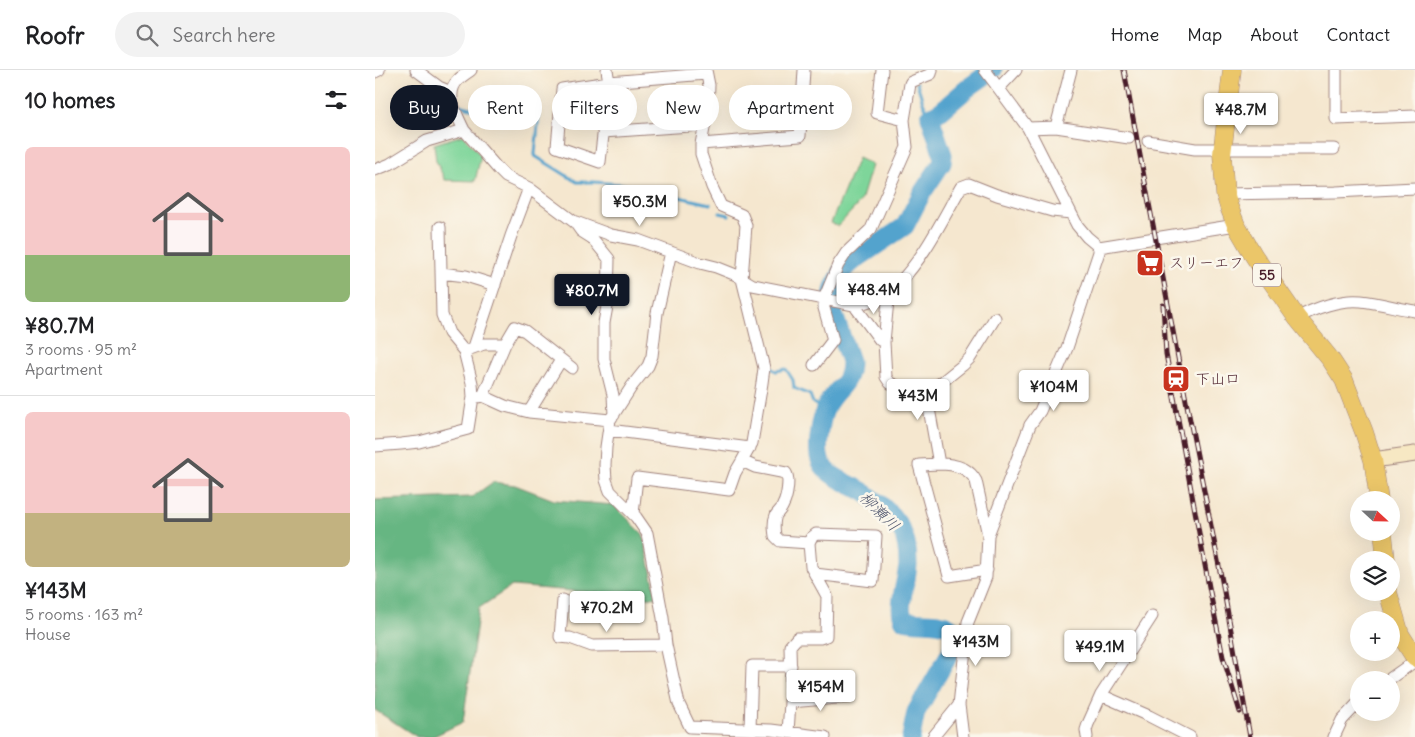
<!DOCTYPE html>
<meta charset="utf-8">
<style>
:root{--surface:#fff;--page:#f2f2f2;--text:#202124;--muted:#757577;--line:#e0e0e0;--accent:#111827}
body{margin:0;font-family:Delius,"Klee One",sans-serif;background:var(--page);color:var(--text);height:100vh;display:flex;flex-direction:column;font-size:19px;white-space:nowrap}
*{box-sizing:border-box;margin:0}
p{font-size:16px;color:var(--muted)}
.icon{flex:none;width:28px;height:28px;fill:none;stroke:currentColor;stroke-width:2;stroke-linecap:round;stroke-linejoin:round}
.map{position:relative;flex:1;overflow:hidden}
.panel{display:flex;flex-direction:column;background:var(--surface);width:375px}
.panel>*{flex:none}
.guide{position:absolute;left:15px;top:15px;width:475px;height:45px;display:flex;gap:10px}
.needle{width:32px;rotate:112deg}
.buttons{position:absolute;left:975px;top:421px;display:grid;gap:10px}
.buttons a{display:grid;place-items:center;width:50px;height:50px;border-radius:50%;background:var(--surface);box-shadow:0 5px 20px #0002;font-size:25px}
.price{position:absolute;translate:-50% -42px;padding:0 11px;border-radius:5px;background:#fff;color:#222;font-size:16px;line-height:32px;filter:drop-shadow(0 1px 2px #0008)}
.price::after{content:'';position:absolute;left:50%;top:30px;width:15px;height:11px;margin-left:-8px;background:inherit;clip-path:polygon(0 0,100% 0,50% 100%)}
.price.active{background:var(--accent);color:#fff}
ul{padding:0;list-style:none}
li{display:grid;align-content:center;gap:10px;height:265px;padding:0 25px}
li+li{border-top:1px solid var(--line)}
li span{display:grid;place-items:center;height:155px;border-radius:8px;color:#555}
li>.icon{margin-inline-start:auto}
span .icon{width:90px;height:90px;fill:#fffc;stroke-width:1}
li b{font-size:21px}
h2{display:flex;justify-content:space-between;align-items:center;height:60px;padding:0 25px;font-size:21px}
.pill{padding:0 18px;border-radius:22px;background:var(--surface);box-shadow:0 5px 20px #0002;font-size:18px;line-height:45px}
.pill.active{background:var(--accent);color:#fff}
header{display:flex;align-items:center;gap:30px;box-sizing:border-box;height:70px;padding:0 25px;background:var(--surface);border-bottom:1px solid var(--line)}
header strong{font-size:24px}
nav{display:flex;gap:28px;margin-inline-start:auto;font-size:18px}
.search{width:350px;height:45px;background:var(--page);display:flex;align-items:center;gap:12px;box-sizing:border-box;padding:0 18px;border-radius:28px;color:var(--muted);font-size:19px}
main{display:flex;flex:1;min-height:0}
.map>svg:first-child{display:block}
.green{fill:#7ed59a;stroke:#647a62}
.forest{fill:#66b682;stroke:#586a56}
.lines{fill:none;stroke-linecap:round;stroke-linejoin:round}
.stream{stroke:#52a3cd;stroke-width:3}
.river{stroke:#52a3cd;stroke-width:19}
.street-casing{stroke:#a0837d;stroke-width:13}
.secondary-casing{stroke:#a0837d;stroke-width:17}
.primary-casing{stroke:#a0837d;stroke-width:19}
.street{stroke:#fff;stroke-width:11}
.secondary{stroke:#f7e8c3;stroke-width:15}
.primary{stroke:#ebc669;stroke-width:18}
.rail-casing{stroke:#4a1f2b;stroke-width:5}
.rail{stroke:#fbf7ec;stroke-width:3;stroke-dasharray:9;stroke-linecap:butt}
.labels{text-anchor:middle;stroke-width:5;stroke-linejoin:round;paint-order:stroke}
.shield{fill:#fbf7ec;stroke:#7f6065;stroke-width:1}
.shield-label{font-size:14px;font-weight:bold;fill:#4a1f2b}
.poi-label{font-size:15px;fill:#4a1f2b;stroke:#fbf7ec;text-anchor:start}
.water-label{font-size:16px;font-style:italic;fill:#4d546c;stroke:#fbf7ec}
</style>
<header>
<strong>Roofr</strong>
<div class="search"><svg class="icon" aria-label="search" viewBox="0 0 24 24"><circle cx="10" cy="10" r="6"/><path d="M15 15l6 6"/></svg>Search here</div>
<nav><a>Home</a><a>Map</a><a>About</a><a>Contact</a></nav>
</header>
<main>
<section class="panel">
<h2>10 homes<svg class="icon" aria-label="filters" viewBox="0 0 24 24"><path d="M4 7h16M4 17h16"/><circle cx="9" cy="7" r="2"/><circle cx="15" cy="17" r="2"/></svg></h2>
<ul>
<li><span style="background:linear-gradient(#f6c9c9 70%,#8fb573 0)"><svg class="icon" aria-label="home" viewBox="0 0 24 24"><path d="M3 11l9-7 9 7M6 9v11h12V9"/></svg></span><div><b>¥80.7M</b><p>3 rooms · 95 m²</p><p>Apartment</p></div></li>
<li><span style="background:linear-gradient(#f6c9c9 65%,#c2b280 0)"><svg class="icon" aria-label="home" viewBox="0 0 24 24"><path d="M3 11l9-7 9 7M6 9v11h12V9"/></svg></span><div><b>¥143M</b><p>5 rooms · 163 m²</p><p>House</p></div></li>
</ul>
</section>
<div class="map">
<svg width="1040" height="667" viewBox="0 0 1040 667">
<rect width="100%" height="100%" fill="#fbf7ec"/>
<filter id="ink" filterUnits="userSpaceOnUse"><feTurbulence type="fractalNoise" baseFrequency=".02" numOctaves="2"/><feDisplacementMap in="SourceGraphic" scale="10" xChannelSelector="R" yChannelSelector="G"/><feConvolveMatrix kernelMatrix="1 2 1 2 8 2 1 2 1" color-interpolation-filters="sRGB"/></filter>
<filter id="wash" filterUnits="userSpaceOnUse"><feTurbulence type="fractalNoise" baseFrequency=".0096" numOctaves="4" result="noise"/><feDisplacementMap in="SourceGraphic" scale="20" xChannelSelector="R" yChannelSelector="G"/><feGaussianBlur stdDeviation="1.12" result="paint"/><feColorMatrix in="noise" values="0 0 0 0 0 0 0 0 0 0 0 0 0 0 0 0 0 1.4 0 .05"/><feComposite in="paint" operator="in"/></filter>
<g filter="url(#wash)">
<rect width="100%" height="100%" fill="#f5e7cf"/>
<path class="green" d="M88,65l18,21 -6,25 -30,-1 -9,-19 -2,-17z
M483,88l14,7 -11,36 -23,25 -7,-3z"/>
<path class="forest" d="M118,412l22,3 39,15 60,5 29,29 14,64 -145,-12 -33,22 -16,114 -31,15h-15l-42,-27v-210l97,-3z"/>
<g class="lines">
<path class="stream" d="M542,13l6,19 7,15
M84,35l37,9 3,-5 40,7 -4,37v3l42,26h17l28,2 88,20
M345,143l9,2
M392,296l9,5 10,-2 7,11 1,8 16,7 3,8 11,7"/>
<path class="river" d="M536,667l5,-25 40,-69c-1,-5 -1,-11 -5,-15 -11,-9 -33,-4 -47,-8 -8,-12 3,-40 4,-55 0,-11 -1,-24 -6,-34 -7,-14 -21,-27 -34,-36 -15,-12 -45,-17 -49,-39 -2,-14 2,-41 9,-53 10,-17 22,-18 22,-42l-18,-52v-13l2,-9 9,-17 12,-10 50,-34 17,-33 20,-30 1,-8 -13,-38 11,-6 28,-24 24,-17"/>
</g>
</g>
<g filter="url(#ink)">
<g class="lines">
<defs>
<path id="street" d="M41,0l23,17 12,5
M232,0l2,12 -9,80 -43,-15 5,-58 47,-7 97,-8
M331,0l3,15 -1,23 -7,36v10l11,33 9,19 21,9 4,10 -4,54 22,89 -2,15 -10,60 -10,18 13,6 31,6c4,6 1,25 -3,32 -1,4 -5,7 -7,10 -3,7 -2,14 -1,21l5,5 29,2 2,24 16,29 -1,40 -6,2h-23l-7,8 1,42 -3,44
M507,0l-5,43 27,7
M610,0l43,58 49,97 10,12 12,10 137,-22
M961,0v49l79,-3
M0,2l4,-2
M624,18l17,-18
M681,57l15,-57
M653,58l28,-1 73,11
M89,60l34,39 8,8 23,11 44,33 38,14 27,5 62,23 16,4 20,8 17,10 101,20c15,-3 34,-10 45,-22 26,-27 43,-63 62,-96l8,-3 28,11 55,16 19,2
M228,62l102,-7
M773,71l47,8h139
M326,74l99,-8 4,-66
M0,100l15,-6 37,-23 37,-11c-7,-15 -20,-36 -6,-50 4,-4 9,-7 13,-10
M850,124l111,-2 79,-4
M201,154l5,7 11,7 17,21 -1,42 -4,22v36l9,36 1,20
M296,182l-14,61 -5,43 -4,10 -16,20 -22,34 -4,27 -1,18 1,15 4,11 26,26 11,16 16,85 3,27 13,59 11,23 81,3 54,7
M66,203l25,3 29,9
M479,235l26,35 4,2 2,35 4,6 32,15 6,5 11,61c14,0 30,3 37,17l12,54
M922,248c18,-10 43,-19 64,-17 18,2 36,7 54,10
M509,272l5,-52
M99,277l37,-111 18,-48
M95,279l14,-5h21
M439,295l19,-25 -9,-32v-9l14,-34 8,-12 25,-24 36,-82 -3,-27 6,-36 1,-2 20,-8 1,-4
M108,326l22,-52 10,-17 10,4 47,37
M102,327l6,-1 22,10 24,6 81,8
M547,328l41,-33 7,-7 25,-40
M154,342l32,-52
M234,360l141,18
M0,376l26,-2 18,-2 49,-13 5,-32 -1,-14 -8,-32 -15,-18 -7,-18 -2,-88
M564,394l-20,1 30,111 38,-6
M258,444l4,-36 92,12 6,-17 7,-12
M434,473l2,-5 5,-4 60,2 -3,45 -58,-7
M188,530l-3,37 10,1 22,8 74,-1
M1013,610l27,-19
M726,625l48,21 41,21
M415,632l59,-5
M584,635l4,32
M375,659l2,-63h39
M558,667l26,-32 9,-83 18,-45 2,-42 42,-110 10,-14 27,-63 32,-96v-5
M712,667l-1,-7 2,-6 13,-29 51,-79
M959,667l8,-17 17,-18"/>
<path id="secondary" d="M998,390l42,-6"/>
<path id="primary" d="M857,0l-10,84 3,40 4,13 7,18 18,31 43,62 34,42 13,20 20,52 9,28 6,40
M1008,462l3,28
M1013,522l12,42 15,24"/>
</defs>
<use href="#street" class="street-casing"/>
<use href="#secondary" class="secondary-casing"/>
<use href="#primary" class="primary-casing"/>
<use href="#street" class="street"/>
<use href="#secondary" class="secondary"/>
<use href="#primary" class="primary"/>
<defs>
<path id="rail" d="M749,0l61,325 38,191 27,151
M788,235l3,49 43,233 14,70 17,55"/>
</defs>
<use href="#rail" class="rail-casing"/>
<use href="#rail" class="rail"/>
</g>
</g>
<defs>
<symbol id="supermarket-square" viewBox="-11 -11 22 22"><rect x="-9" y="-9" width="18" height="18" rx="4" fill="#c8321e" stroke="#fbf7ec"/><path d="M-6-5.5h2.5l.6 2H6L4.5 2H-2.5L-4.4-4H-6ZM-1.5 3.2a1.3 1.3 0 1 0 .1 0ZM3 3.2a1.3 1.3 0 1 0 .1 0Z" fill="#fff"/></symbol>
<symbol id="station-square" viewBox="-11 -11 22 22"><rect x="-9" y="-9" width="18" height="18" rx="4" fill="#c8321e" stroke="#fbf7ec"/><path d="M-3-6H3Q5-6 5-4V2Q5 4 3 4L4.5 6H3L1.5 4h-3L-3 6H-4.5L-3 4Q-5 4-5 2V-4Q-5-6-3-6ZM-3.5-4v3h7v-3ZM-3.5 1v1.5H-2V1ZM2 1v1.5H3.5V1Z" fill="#fff"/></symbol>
</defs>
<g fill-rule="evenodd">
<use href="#supermarket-square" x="759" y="177" width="32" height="32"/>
<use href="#station-square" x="785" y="293" width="32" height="32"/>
</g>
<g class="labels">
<rect class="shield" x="878" y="193.5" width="28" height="23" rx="4"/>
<g class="shield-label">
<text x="892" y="210">55</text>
</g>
<g class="poi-label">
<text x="794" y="198">スリーエフ</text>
<text x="820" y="314">下山口</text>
</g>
<g class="water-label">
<text transform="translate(505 441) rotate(45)" y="6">柳瀬川</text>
</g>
</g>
</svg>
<div class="buttons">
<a><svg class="needle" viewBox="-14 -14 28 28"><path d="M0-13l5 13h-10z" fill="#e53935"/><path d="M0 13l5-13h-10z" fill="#757577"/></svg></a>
<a><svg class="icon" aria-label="layers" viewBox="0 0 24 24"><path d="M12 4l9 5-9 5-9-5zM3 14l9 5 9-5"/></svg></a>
<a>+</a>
<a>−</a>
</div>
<b class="price" style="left:866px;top:65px">¥48.7M</b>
<b class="price" style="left:265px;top:157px">¥50.3M</b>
<b class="price" style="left:499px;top:245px">¥48.4M</b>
<b class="price active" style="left:217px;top:246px">¥80.7M</b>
<b class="price" style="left:679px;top:342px">¥104M</b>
<b class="price" style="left:543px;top:351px">¥43M</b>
<b class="price" style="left:232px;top:563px">¥70.2M</b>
<b class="price" style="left:601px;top:597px">¥143M</b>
<b class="price" style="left:725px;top:602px">¥49.1M</b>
<b class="price" style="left:446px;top:642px">¥154M</b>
<div class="guide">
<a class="pill active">Buy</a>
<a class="pill">Rent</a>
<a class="pill">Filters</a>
<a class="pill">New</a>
<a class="pill">Apartment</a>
</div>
</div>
</main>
